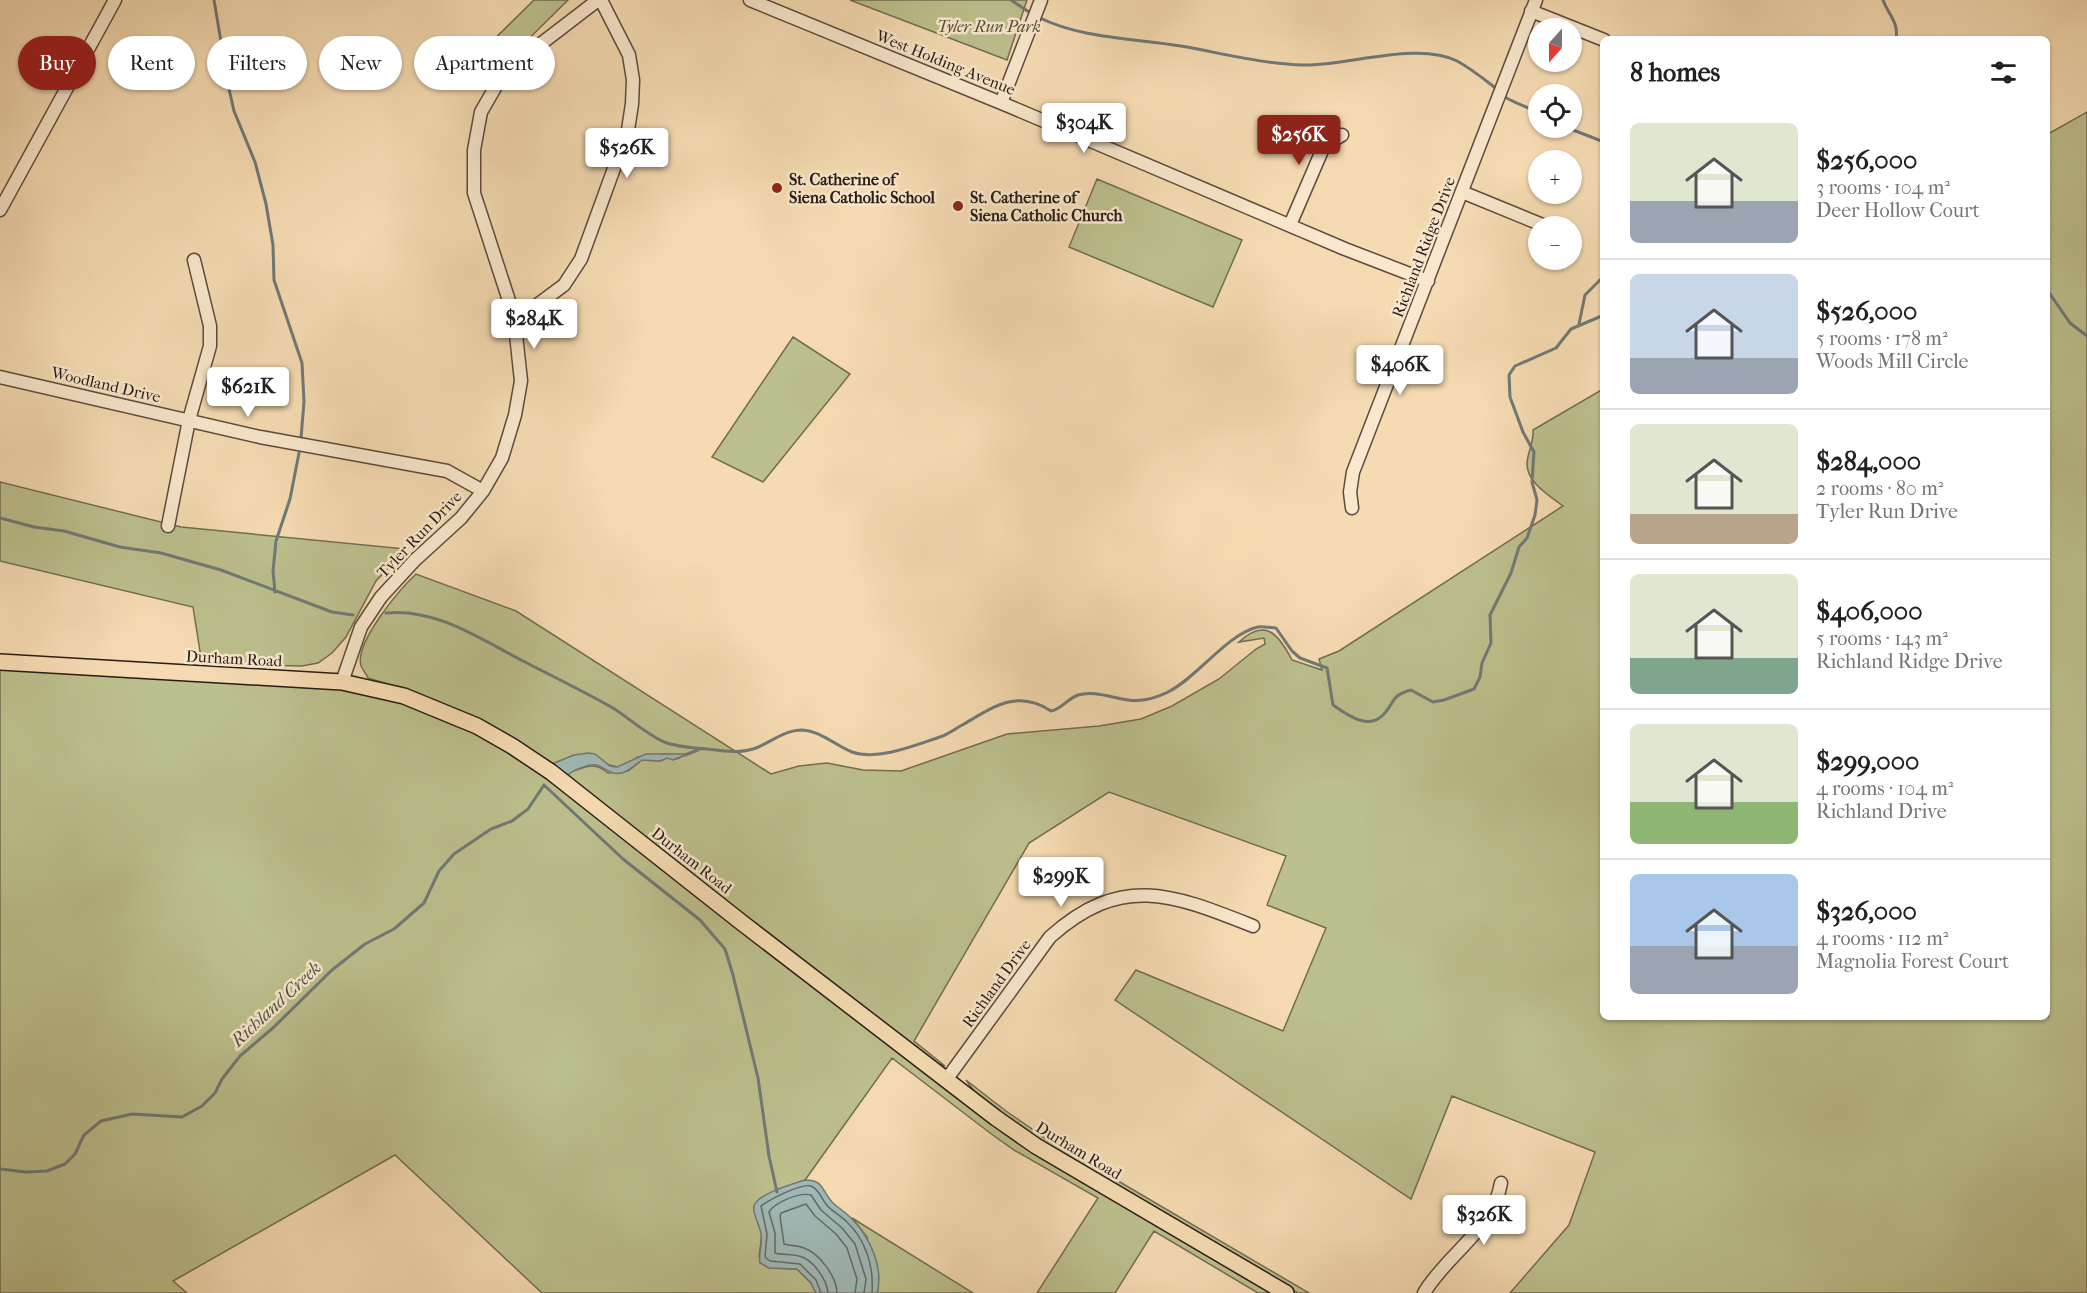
<!DOCTYPE html>
<meta charset="utf-8">
<style>
:root{--surface:#fff;--page:#f2f2f2;--text:#202124;--muted:#757577;--line:#e0e0e0;--accent:#8f2418}
body{margin:0;font-family:"IM FELL French Canon",serif;background:var(--page);color:var(--text);height:100vh;display:flex;flex-direction:column;font-size:22px;white-space:nowrap}
*{box-sizing:border-box;margin:0}
p{font-size:20px;color:var(--muted)}
.icon{flex:none;width:33px;height:33px;fill:none;stroke:currentColor;stroke-width:2;stroke-linecap:round;stroke-linejoin:round}
.map{position:relative;flex:1;overflow:hidden}
.panel{position:absolute;left:1600px;top:36px;width:450px;height:984px;display:flex;flex-direction:column;background:var(--surface);border-radius:9px;box-shadow:0 2px 4px #0004}
.panel>*{flex:none}
.banner{position:absolute;left:18px;top:36px;width:570px;height:54px;display:flex;gap:12px}
.needle{width:39px;rotate:201deg}
.buttons{position:absolute;left:1528px;top:18px;display:grid;gap:12px}
.buttons a{display:grid;place-items:center;width:54px;height:54px;border-radius:50%;background:var(--surface);box-shadow:0 2px 4px #0004;font-size:30px}
.price{position:absolute;translate:-50% -51px;padding:0 14px;border-radius:6px;background:#fff;color:#222;font-size:20px;line-height:39px;filter:drop-shadow(0 2px 3px #0008)}
.price::after{content:'';position:absolute;left:50%;top:36px;width:18px;height:14px;margin-left:-9px;background:inherit;clip-path:polygon(0 0,100% 0,50% 100%)}
.price.active{background:var(--accent);color:#fff}
ul{padding:0;list-style:none}
li{display:flex;align-items:center;gap:18px;height:150px;padding:0 30px}
li+li{border-top:2px solid var(--line)}
li span{display:grid;place-items:center;flex:none;width:168px;height:120px;border-radius:9px;color:#555}
li>.icon{margin-inline-start:auto}
span .icon{width:72px;height:72px;fill:#fffc;stroke-width:1}
li b{font-size:26px}
h2{display:flex;justify-content:space-between;align-items:center;height:72px;padding:0 30px;font-size:26px}
.tag{padding:0 21px;border-radius:27px;background:var(--surface);box-shadow:0 2px 4px #0004;font-size:21px;line-height:54px}
.tag.active{background:var(--accent);color:#fff}
.map>svg:first-child{display:block}
.green{fill:#bcc08d;stroke:#726d51;stroke-width:1.5;fill-rule:evenodd}
.water{fill:#a0b9b6;stroke:#707976;stroke-width:1.5}
.lines{fill:none;stroke-linecap:round;stroke-linejoin:round}
.shore{stroke:#646a66;stroke-width:1.5}
.stream{stroke:#707976;stroke-width:3}
.minor-casing{stroke:#5c4a3c;stroke-width:15}
.major-casing{stroke:#281a15;stroke-width:18}
.minor{stroke:#f9e8cd;stroke-width:12}
.major{stroke:#f6dbb2;stroke-width:15}
.poi-dot{fill:#8f2418;stroke:#f9e8cd;stroke-width:2}
.labels{text-anchor:middle;stroke-width:5;stroke-linejoin:round;paint-order:stroke}
.park-label{font-size:16px;font-style:italic;fill:#544c39;stroke:#f9e8cd}
.street-label{font-size:16px;fill:#281a15;stroke:#f9e8cd}
.poi-label{font-size:16px;font-weight:bold;fill:#281a15;stroke:#f9e8cd;text-anchor:start}
.water-label{font-size:18px;font-style:italic;fill:#52524d;stroke:#f9e8cd}
</style>
<div class="map">
<svg width="2087" height="1293" viewBox="0 0 2087 1293">
<rect width="100%" height="100%" fill="#f6dbb2"/>
<filter id="stains"><feTurbulence type="fractalNoise" baseFrequency=".00333" numOctaves="4"/><feColorMatrix values="0 0 0 0 .2 0 0 0 0 .09 0 0 0 0 .02 0 0 0 .5 -.17"/></filter>
<radialGradient id="worn" r=".72"><stop offset=".6" stop-color="#630" stop-opacity="0"/><stop offset="1" stop-color="#630" stop-opacity=".3"/></radialGradient>
<path class="green" d="M534,0h34l-75,74 -20,-14z
M850,0h177l-20,60z
M2087,112v1181h-577l59,-68 26,-73 -143,-56 -41,103 -296,-199 21,-30 147,61 43,-103 -59,-23 19,-49 -177,-64 -80,51 -115,198 31,25 -15,-5 -315,-244 -204,-126 -43,-13c-2,-4 -5,-8 -7,-12 -7,-23 39,-77 55,-92l100,37 255,163 28,-8 28,-3 36,7 38,1 106,-37 92,-8 42,-7 31,-13 47,-27 37,-30 9,-5 -1,-6 -25,4c27,-25 40,-7 53,18l30,10 -3,-11 20,-8 224,-145c-13,-10 -37,-24 -36,-43 1,-12 7,-21 6,-33l70,-41 1,628h444v-883zM662,754l23,1 -8,4 -10,-1 -7,3 -18,-1 -14,11 -20,2c-15,-12 -21,-6 -38,-1l-17,-8 21,-9 43,12 8,-2 13,-8z
M1097,179l145,61 -29,67 -144,-60z
M793,337l57,37 -87,108 -51,-25z
M0,482l181,45 225,22 -30,32 -30,56 -14,16 -14,10 -16,3 -100,-2 -9,-57 -193,-46z
M0,669l327,18 69,14 43,14 35,17 29,16 56,40 208,163 227,173 279,169h-15l-104,-62 -39,62h-78l61,-95 -84,-48 -24,-17 -98,-75 -87,122 -29,10 -22,20 8,24 -3,23 10,11 28,1 14,14 5,10h-274l-147,-138 -222,126 14,12h-187z
M966,1080l40,31 39,27 264,155h-11l-17,-9 -237,-141 -66,-46z
M852,1218l121,75h-96l1,-4 -11,-52z"/>
<path class="water" d="M588,753l7,1 15,12 7,1 29,-13h41l-14,6 -6,-2 -7,3 -18,-1c-6,4 -13,11 -20,13 -11,2 -14,-3 -23,-7 -7,-4 -26,4 -31,9l-16,-11 22,-9z
M805,1180c19,0 16,10 27,22 6,6 15,11 21,18 17,18 31,48 24,73h-61l-5,-10 -14,-14 -28,-1 -9,-5c-2,-10 3,-19 1,-29 -1,-9 -9,-20 -7,-28 3,-12 39,-22 51,-26z"/>
<g class="lines">
<path class="shore" d="M821,1293l-5,-13 -16,-16 -30,-3 -5,-4 2,-23 -6,-28c8,-6 40,-23 50,-20 8,3 10,12 15,18 5,7 14,11 21,18 19,18 27,45 25,71
M828,1293c-1,-13 -15,-34 -29,-37 -8,-2 -17,-1 -24,-3v-20l-6,-21c6,-10 31,-20 42,-17l10,15 21,18 13,16 11,35 -2,14
M837,1293c0,-16 -18,-40 -33,-45 -7,-3 -14,-2 -20,-4l-4,-28 1,-3 25,-9 9,12 21,18 11,14 10,31 -2,14"/>
<path class="stream" d="M214,0l15,89 5,22 21,51 11,42 7,41 1,35 28,83 2,39 -3,36
M1011,0l21,14
M1883,0c5,14 16,22 13,39
M1038,17c44,22 95,21 143,29 40,7 81,18 122,19 44,1 115,-24 154,-4 15,8 28,19 41,29
M1502,95c5,5 28,13 37,18
M1568,128l36,14
M2048,291l22,32 17,13
M1579,324l6,-29 19,-19
M0,518l34,9 30,4 56,16 41,6 60,17 111,42 21,3
M275,592l-2,-21 3,-30 14,-42 9,-46
M386,613c49,-5 93,25 135,47 31,16 62,31 92,48 16,10 38,30 54,35 12,4 27,5 40,6 16,2 33,5 49,-1 15,-6 29,-18 46,-18 19,1 34,16 50,22 26,9 64,-7 88,-15 9,-3 16,-9 24,-13 30,-18 55,-35 87,-13 11,-2 16,-12 27,-16 16,-5 34,3 50,5 14,2 28,-2 40,-8 30,-15 59,-58 90,-65 5,-1 12,1 18,1l16,23 8,7 27,10 6,37c14,10 36,26 51,9 12,-13 6,-18 27,-24l22,12 11,-2 30,-11 6,-12 2,-14 9,-20 -1,-28 21,-42 8,-26 8,-9 8,-23 2,-15 -5,-18 2,-30 -11,-20 -13,-35 -1,-22 6,-9 41,-18 15,-19 33,-14
M685,755l13,-5
M0,1169l26,3 21,-1 18,-7 10,-10 9,-19 17,-14 31,-7 50,3 20,-11 13,-13 7,-14 18,-23 34,-29 58,-57 33,-26 29,-15 30,-26 15,-32 15,-17 37,-25 21,-8 16,-12 16,-24 79,74 77,61 25,29 8,26 25,103 11,78 8,36"/>
<defs>
<path id="minor" d="M750,0l261,107 334,142 83,32
M1531,11l73,29
M448,61l23,6 25,19
M1001,103l40,-103
M1462,192l83,34
M0,210l115,-210
M1290,225l34,-79 18,-11
M514,316l11,-2 39,-29 17,-26 47,-129 4,-26 1,-24 -4,-25 -28,-55
M0,377l260,60 187,34 36,20
M1352,508l-2,-16 3,-20 183,-472
M168,526l21,-106 21,-74v-20l-16,-66
M342,682l19,-55 20,-30 34,-37 46,-42 22,-27 19,-33 13,-43 6,-34 -7,-65 -40,-123v-43l7,-38 15,-26 29,-30 73,-56
M946,1080l104,-143c72,-64 122,-43 203,-11
M1424,1293c23,-39 69,-63 77,-110"/>
<path id="major" d="M0,662l342,20 62,14 73,30 35,20 39,26 190,150 255,196 40,28 250,147"/>
</defs>
<use href="#minor" class="minor-casing"/>
<use href="#major" class="major-casing"/>
<use href="#minor" class="minor"/>
<use href="#major" class="major"/>
</g>
<g class="poi-dot">
<circle cx="777" cy="188" r="6"/>
<circle cx="958" cy="206" r="6"/>
</g>
<g class="labels">
<g class="park-label">
<text x="989" y="32">Tyler Run Park</text>
</g>
<g class="street-label">
<text transform="translate(946 62) rotate(22)" y="6">West Holding Avenue</text>
<text transform="translate(1423 247) rotate(-69)" y="6">Richland Ridge Drive</text>
<text transform="translate(106 384) rotate(13)" y="6">Woodland Drive</text>
<text transform="translate(419 534) rotate(-46)" y="6">Tyler Run Drive</text>
<text transform="translate(234 658) rotate(3)" y="6">Durham Road</text>
<text transform="translate(692 860) rotate(38)" y="6">Durham Road</text>
<text transform="translate(996 983) rotate(-54)" y="6">Richland Drive</text>
<text transform="translate(1079 1150) rotate(31)" y="6">Durham Road</text>
</g>
<g class="poi-label">
<text x="789" y="185">St. Catherine of<tspan x="789" dy="18">Siena Catholic School</tspan></text>
<text x="970" y="203">St. Catherine of<tspan x="970" dy="18">Siena Catholic Church</tspan></text>
</g>
<g class="water-label">
<text transform="translate(276 1004) rotate(-43)" y="6">Richland Creek</text>
</g>
</g>
<rect width="100%" height="100%" filter="url(#stains)"/>
<rect width="100%" height="100%" fill="url(#worn)"/>
</svg>
<div class="buttons">
<a><svg class="needle" viewBox="-14 -14 28 28"><path d="M0-13l5 13h-10z" fill="#e53935"/><path d="M0 13l5-13h-10z" fill="#757577"/></svg></a>
<a><svg class="icon" aria-label="locate" viewBox="0 0 24 24"><circle cx="12" cy="12" r="6"/><path d="M12 2v4M12 18v4M2 12h4M18 12h4"/></svg></a>
<a>+</a>
<a>−</a>
</div>
<b class="price" style="left:1084px;top:154px">$304K</b>
<b class="price active" style="left:1299px;top:166px">$256K</b>
<b class="price" style="left:627px;top:179px">$526K</b>
<b class="price" style="left:534px;top:350px">$284K</b>
<b class="price" style="left:1400px;top:396px">$406K</b>
<b class="price" style="left:248px;top:418px">$621K</b>
<b class="price" style="left:1061px;top:908px">$299K</b>
<b class="price" style="left:1484px;top:1246px">$326K</b>
<div class="banner">
<a class="tag active">Buy</a>
<a class="tag">Rent</a>
<a class="tag">Filters</a>
<a class="tag">New</a>
<a class="tag">Apartment</a>
</div>
<section class="panel">
<h2>8 homes<svg class="icon" aria-label="filters" viewBox="0 0 24 24"><path d="M4 7h16M4 17h16"/><circle cx="9" cy="7" r="2"/><circle cx="15" cy="17" r="2"/></svg></h2>
<ul>
<li><span style="background:linear-gradient(#dfe7d0 65%,#9aa5b1 0)"><svg class="icon" aria-label="home" viewBox="0 0 24 24"><path d="M3 11l9-7 9 7M6 9v11h12V9"/></svg></span><div><b>$256,000</b><p>3 rooms · 104 m²</p><p>Deer Hollow Court</p></div></li>
<li><span style="background:linear-gradient(#c9d6e8 70%,#9aa5b1 0)"><svg class="icon" aria-label="home" viewBox="0 0 24 24"><path d="M3 11l9-7 9 7M6 9v11h12V9"/></svg></span><div><b>$526,000</b><p>5 rooms · 178 m²</p><p>Woods Mill Circle</p></div></li>
<li><span style="background:linear-gradient(#dfe7d0 75%,#b9a48a 0)"><svg class="icon" aria-label="home" viewBox="0 0 24 24"><path d="M3 11l9-7 9 7M6 9v11h12V9"/></svg></span><div><b>$284,000</b><p>2 rooms · 80 m²</p><p>Tyler Run Drive</p></div></li>
<li><span style="background:linear-gradient(#dfe7d0 70%,#7fa58c 0)"><svg class="icon" aria-label="home" viewBox="0 0 24 24"><path d="M3 11l9-7 9 7M6 9v11h12V9"/></svg></span><div><b>$406,000</b><p>5 rooms · 143 m²</p><p>Richland Ridge Drive</p></div></li>
<li><span style="background:linear-gradient(#dfe7d0 65%,#8fb573 0)"><svg class="icon" aria-label="home" viewBox="0 0 24 24"><path d="M3 11l9-7 9 7M6 9v11h12V9"/></svg></span><div><b>$299,000</b><p>4 rooms · 104 m²</p><p>Richland Drive</p></div></li>
<li><span style="background:linear-gradient(#a9c7e8 60%,#9aa5b1 0)"><svg class="icon" aria-label="home" viewBox="0 0 24 24"><path d="M3 11l9-7 9 7M6 9v11h12V9"/></svg></span><div><b>$326,000</b><p>4 rooms · 112 m²</p><p>Magnolia Forest Court</p></div></li>
</ul>
</section>
</div>
